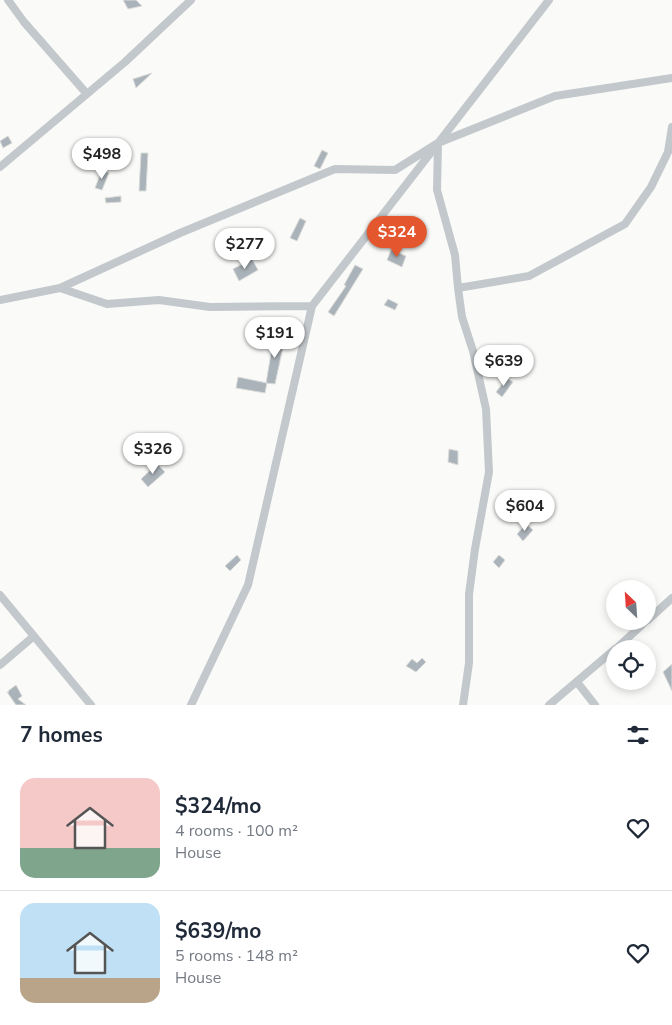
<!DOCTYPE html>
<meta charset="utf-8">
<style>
:root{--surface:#fff;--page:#f6f6f7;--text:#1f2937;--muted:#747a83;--line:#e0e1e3;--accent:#e4572e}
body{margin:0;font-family:"Nunito Sans",sans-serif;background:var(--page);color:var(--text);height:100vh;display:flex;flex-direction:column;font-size:19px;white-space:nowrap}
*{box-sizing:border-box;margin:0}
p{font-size:16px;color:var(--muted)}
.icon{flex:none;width:28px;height:28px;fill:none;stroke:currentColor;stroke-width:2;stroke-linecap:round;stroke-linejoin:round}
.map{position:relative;height:705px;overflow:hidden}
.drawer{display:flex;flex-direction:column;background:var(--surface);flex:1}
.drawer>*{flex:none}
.needle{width:32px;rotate:335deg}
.tools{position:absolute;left:606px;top:580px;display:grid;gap:10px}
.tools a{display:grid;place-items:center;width:50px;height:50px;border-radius:50%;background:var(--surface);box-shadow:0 2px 8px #0003;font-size:25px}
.price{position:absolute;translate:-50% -42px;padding:0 11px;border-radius:18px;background:#fff;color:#222;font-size:16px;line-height:32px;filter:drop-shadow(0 1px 2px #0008)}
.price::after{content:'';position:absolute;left:50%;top:30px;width:15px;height:11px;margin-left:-8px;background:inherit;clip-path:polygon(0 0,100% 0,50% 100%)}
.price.on{background:var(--accent);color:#fff}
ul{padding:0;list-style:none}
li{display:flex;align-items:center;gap:15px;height:125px;padding:0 20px}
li+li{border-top:1px solid var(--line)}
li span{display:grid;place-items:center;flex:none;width:140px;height:100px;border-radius:15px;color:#555}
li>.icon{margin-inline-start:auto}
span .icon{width:60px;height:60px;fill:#fffc;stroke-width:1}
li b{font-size:21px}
h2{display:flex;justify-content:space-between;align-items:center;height:60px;padding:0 20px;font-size:21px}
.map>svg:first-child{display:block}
.building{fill:#aab3b9;stroke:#dcdcda}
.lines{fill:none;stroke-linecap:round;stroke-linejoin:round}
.street{stroke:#c3c8cc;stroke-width:8}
</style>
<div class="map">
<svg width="672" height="705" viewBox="0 0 672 705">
<rect width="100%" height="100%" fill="#fafaf8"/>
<path class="building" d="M123,0h13l6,6 -14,3z
M152,73l-16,15 -3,-9z
M8,136l4,7 -9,5 -3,-7z
M322,150l6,3 -8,16 -6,-3z
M141,153h7l-2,38h-7z
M102,170l7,3 -7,17 -7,-2z
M121,196v6l-15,1 -1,-5z
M300,218l6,3 -9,20 -7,-3z
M391,250l15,6 -4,11 -15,-7z
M252,259l6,11 -19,11 -6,-12z
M355,265l8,4 -29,47 -6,-4 18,-26 -2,-1z
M388,299l10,5 -3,6 -11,-5z
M274,336l11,2 -10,46 -9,-1z
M238,377l29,6 -2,10 -29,-5z
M507,378l6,4 -11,15 -6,-5z
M449,449l9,2v14l-10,-3z
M157,464l8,8 -17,15 -7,-8z
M526,524l7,6 -10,11 -6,-7z
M237,555l4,5 -11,11 -5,-5z
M499,555l6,5 -6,8 -6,-6z
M422,658l4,4 -10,10 -10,-6 6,-7 5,4z
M672,664v27l-9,-19z
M16,685l6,11 -4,3 8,6h-10l-9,-13h2l-1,-1z"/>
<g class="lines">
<path class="street" d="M8,0l16,22 63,72
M438,143l-1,47 18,65 3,33 71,-12 96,-52 26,-37 17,-35 4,-25
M0,167l125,-105 66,-62
M60,288l120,-55 155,-64 60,1 43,-27 117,-47 117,-18
M458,288l4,29 11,34 13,58 3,63 -14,77 -6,45v69l-6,42
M0,300l60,-12 47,16 52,-4 51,7 102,-1 237,-306
M0,595l91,110
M648,620l24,-22
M616,649l30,-28
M0,665l34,-29
M577,682l18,23
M191,705l57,-120 64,-279
M549,705l66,-56"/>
</g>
</svg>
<div class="tools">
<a><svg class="needle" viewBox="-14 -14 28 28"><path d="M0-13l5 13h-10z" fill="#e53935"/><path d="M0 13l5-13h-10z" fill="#747a83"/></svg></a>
<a><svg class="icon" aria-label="locate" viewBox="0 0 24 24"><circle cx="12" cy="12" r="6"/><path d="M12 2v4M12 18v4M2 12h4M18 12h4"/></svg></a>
</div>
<b class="price" style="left:102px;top:180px">$498</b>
<b class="price on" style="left:397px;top:258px">$324</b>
<b class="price" style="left:245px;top:270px">$277</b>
<b class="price" style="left:275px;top:359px">$191</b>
<b class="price" style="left:504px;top:387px">$639</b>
<b class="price" style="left:153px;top:475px">$326</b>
<b class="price" style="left:525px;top:532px">$604</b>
</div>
<section class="drawer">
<h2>7 homes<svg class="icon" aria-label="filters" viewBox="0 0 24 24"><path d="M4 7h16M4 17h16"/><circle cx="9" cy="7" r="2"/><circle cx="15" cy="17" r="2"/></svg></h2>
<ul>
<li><span style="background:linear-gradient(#f6c9c9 70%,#7fa58c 0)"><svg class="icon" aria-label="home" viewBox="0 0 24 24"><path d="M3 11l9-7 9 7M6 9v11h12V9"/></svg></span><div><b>$324/mo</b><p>4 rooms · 100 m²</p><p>House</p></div><svg class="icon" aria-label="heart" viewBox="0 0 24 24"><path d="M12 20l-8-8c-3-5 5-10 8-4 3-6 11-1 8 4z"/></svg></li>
<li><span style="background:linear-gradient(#bfe0f5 75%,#b9a48a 0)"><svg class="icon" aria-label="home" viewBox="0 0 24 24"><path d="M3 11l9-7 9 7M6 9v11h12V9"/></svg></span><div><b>$639/mo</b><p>5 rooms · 148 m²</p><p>House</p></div><svg class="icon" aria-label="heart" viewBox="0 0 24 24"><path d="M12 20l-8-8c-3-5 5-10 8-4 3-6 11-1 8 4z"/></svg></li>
</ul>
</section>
